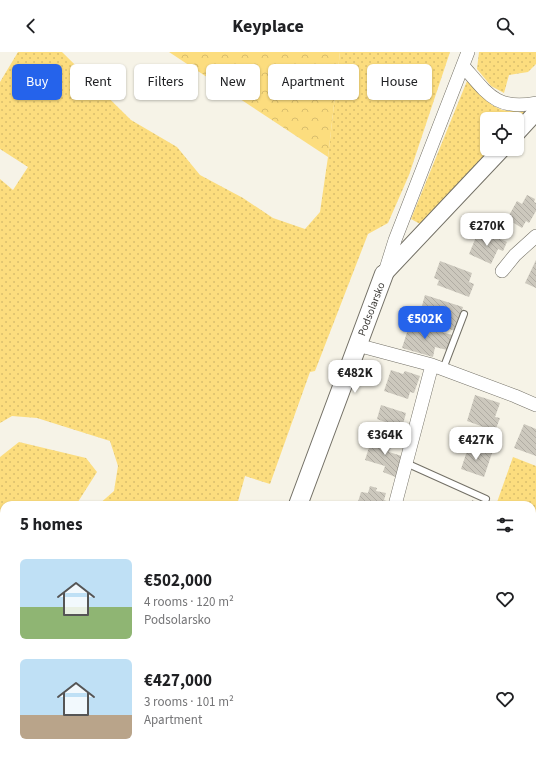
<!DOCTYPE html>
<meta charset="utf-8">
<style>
:root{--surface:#fff;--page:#f6f6f6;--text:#202124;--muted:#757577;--accent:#2563eb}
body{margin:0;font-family:"Source Sans 3",sans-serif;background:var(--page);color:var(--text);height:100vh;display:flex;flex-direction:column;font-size:15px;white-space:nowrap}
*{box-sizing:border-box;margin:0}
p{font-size:13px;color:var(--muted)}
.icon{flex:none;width:22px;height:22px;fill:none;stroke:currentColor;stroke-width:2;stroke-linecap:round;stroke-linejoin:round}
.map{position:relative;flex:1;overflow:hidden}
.details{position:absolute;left:0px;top:449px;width:536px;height:256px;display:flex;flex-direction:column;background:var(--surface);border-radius:12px 12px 0 0;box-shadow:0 1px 3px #0004}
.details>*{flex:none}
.guide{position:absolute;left:12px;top:12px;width:512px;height:36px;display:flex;gap:8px}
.controls{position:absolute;left:480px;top:60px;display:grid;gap:8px}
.controls a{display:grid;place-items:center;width:44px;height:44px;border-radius:6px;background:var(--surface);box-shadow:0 1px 3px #0004;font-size:20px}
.price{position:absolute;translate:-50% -34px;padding:0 9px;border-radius:8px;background:#fff;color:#222;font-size:13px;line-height:26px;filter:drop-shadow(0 1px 2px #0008)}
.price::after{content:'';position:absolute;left:50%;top:24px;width:12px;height:9px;margin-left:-6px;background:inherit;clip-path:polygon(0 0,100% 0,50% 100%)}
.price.on{background:var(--accent);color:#fff}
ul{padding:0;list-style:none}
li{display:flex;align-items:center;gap:12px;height:100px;padding:0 20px}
li span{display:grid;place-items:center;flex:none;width:112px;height:80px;border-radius:6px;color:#555}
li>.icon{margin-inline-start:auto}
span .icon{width:48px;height:48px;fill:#fffc;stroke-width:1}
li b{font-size:17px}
h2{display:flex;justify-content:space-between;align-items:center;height:48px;padding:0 20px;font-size:17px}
.tag{padding:0 14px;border-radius:6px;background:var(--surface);box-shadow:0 1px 3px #0004;font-size:14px;line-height:36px}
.tag.on{background:var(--accent);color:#fff}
header{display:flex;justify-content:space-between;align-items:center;height:52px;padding:0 20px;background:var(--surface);font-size:18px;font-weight:700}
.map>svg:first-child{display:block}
.grass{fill:url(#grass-dots)}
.forest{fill:url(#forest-crowns)}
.building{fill:url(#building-back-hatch)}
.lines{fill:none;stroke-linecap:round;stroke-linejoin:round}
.service-casing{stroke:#737066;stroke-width:8}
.minor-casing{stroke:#737066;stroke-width:14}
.tertiary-casing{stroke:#737066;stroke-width:18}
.secondary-casing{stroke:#737066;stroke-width:20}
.service{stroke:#fff;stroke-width:6}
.minor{stroke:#fff;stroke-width:13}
.tertiary{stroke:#fff;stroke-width:16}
.secondary{stroke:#fff;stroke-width:18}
.labels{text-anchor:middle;stroke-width:3;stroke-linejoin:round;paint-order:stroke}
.street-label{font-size:11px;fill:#393733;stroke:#fff}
</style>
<header><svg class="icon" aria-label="back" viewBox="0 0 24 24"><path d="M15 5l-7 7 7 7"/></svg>Keyplace<svg class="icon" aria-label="search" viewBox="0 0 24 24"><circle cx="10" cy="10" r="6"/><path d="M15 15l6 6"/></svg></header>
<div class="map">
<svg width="536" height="705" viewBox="0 0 536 705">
<defs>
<pattern id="grass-dots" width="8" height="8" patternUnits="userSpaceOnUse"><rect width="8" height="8" fill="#fcdd7e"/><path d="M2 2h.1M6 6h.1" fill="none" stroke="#d9be6d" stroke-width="1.8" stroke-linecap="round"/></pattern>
<pattern id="forest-crowns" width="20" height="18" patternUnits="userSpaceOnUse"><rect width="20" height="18" fill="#fcdd7e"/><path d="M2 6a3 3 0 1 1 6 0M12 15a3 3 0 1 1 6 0" fill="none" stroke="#d9be6d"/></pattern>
<pattern id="building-back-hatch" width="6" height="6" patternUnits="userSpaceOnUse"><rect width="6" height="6" fill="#ccc8bd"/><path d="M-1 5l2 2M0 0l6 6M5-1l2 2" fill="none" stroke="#b0aca3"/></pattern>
</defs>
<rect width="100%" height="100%" fill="#f6f3e7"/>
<path class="grass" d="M18,0h44l69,68 46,27 23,28 43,23 30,20 32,11 15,-17 8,-55 12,-105h110l-41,123 -21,48 -20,11 -53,137 -5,1 -40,112 -25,-8 -8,29h-139l16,-14 4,-25 -8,-25 -73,-23 -25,-2 -12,7v-244l13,11 15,-23 -28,-18v-67z
M479,0h57v12l-8,8 -19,3 -5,18 -13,-7 -14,-17z
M467,29l25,24 10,5 24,2 -9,14v-7h-30v30h8l-73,76 -11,-6z
M19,390l67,16 11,14 -21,33h-72v248h115l-2,4h-117v-300z
M513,405l23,9v291h-278l2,-4h272v-248h-36z"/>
<path class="forest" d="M169,0h171l-12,105z"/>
<path class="building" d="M527,143l8,4 -1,3 2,1v8l-7,12 -3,-2 -4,7 -15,-9 10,-18 5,3z
M479,178l28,12 -4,9 -5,-2 -7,15 -22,-10z
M536,208v28l-11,-5z
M440,209l32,12 -3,9 5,2 -5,13 -32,-12 2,-5 -5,-2z
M425,243l38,12 -7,24 -38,-11z
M410,271l42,12 -5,15 -12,-3 -2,10 -31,-9z
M391,318l12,4 2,-3 15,5 -6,17 -4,-1 -2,7 -24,-8z
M475,343l25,8 -5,14 5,1 -5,13 -28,-10z
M381,353l25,8 -4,15 -25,-9z
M524,372l12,5v27l-22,-8z
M373,383l20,7 -4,10 16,5 -7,21 -15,-6 2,-6 -20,-6z
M469,393l23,8 -8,24 -23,-8z
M370,434l7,2 -1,3 10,2 -2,7 5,2 -1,3h-31l4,-13 7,1z
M472,448l8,3 1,-2 10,4h-20z
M166,701h20l3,4h-26z
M217,701h25l-2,4h-20z"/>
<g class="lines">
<defs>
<path id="service" d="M443,317l21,-55
M406,411l80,36"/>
<path id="minor" d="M463,14c24,27 33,45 73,37
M502,219l13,-16 21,-19
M385,220l10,-32 73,-188
M357,293l75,20 83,31 21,9
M395,453l37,-140
M190,705l2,-4"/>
<path id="tertiary" d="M517,81l19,-21
M384,222l118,-125"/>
<path id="secondary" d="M298,453l86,-231
M134,705l4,-4"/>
</defs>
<use href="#service" class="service-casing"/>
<use href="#minor" class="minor-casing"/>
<use href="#tertiary" class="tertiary-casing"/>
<use href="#secondary" class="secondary-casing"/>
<use href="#service" class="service"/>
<use href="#minor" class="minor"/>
<use href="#tertiary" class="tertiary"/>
<use href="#secondary" class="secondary"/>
</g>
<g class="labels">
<g class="street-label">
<text transform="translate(371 257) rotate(-69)" y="4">Podsolarsko</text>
</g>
</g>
</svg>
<div class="controls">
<a><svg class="icon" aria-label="locate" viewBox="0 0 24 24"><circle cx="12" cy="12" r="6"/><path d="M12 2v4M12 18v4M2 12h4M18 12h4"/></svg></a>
</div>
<b class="price" style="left:487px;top:195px">€270K</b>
<b class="price on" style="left:425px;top:288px">€502K</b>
<b class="price" style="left:355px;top:342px">€482K</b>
<b class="price" style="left:385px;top:404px">€364K</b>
<b class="price" style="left:476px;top:409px">€427K</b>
<div class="guide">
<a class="tag on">Buy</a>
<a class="tag">Rent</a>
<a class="tag">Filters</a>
<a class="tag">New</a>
<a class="tag">Apartment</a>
<a class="tag">House</a>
</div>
<section class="details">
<h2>5 homes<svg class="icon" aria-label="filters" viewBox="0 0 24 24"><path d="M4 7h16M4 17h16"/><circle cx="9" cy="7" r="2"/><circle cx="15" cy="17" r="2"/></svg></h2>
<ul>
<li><span style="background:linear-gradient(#bfe0f5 60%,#8fb573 0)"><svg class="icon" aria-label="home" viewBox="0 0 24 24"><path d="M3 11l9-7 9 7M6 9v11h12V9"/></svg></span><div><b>€502,000</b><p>4 rooms · 120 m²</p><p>Podsolarsko</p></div><svg class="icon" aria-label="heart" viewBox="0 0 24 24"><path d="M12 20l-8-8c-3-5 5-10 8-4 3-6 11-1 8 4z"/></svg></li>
<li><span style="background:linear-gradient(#bfe0f5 70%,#b9a48a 0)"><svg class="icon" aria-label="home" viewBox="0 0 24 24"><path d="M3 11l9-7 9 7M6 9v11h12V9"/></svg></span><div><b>€427,000</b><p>3 rooms · 101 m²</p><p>Apartment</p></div><svg class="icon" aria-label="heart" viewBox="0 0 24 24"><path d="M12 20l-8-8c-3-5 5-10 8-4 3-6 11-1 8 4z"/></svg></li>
</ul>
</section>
</div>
